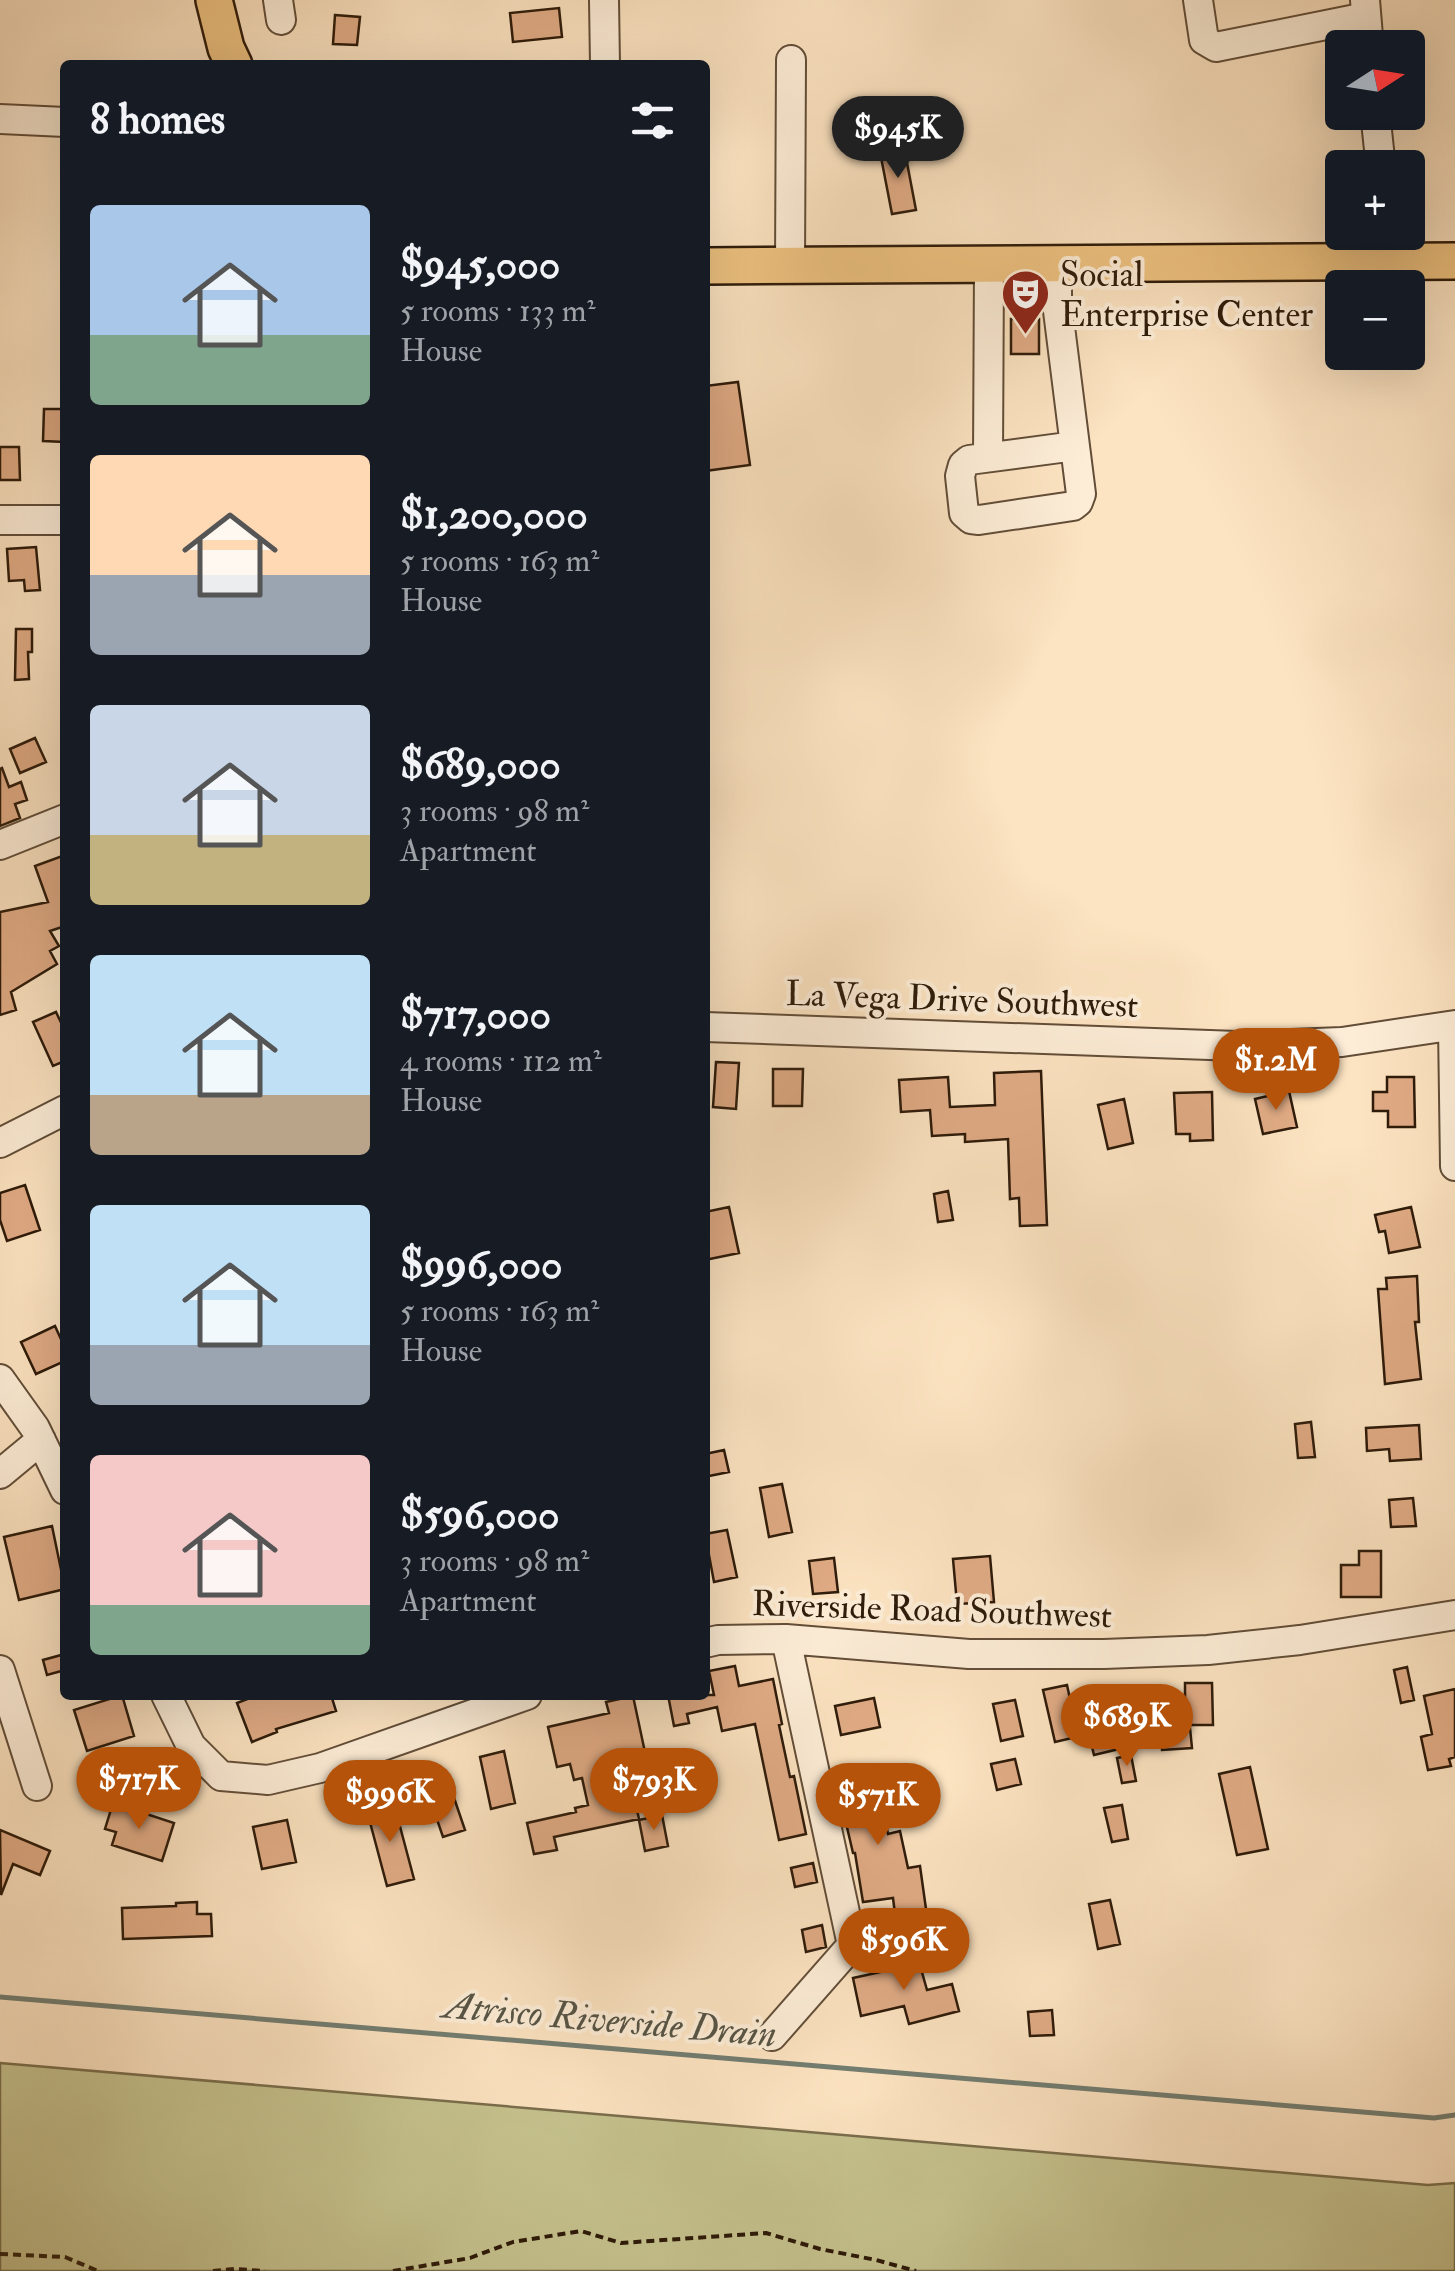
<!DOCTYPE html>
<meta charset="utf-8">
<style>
:root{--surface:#171b24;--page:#242831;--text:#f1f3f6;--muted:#9ea1a6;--accent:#b45309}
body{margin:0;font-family:"IM FELL Double Pica",serif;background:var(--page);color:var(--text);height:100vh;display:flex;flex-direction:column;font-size:38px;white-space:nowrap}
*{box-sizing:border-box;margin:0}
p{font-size:32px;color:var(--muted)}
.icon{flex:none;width:55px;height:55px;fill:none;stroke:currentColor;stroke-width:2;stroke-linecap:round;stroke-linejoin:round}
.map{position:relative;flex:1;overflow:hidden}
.side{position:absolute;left:60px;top:60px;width:650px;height:1640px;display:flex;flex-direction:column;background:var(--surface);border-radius:10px;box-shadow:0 10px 40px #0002}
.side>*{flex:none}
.needle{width:65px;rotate:78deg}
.tools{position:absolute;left:1325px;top:30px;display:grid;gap:20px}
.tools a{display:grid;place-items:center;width:100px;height:100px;border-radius:10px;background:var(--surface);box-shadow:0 10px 40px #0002;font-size:50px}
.price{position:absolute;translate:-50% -85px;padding:0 22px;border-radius:35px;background:var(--accent);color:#fff;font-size:32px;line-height:65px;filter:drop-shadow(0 2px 5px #0008)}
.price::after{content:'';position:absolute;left:50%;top:60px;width:30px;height:22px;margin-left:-15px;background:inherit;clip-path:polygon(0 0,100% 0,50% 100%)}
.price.current{background:#222;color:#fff}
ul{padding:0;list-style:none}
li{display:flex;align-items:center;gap:30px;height:250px;padding:0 30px}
li span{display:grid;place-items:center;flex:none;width:280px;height:200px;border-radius:10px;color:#555}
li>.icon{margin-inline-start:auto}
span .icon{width:120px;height:120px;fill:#fffc;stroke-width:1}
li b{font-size:42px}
h2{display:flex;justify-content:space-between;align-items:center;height:120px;padding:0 30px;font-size:42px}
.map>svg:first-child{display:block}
.green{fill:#c5c28e;stroke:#7a6e4c;stroke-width:2.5}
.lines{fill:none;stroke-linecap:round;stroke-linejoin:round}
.stream{stroke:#727d71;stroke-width:5}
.building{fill:#e0ab85;stroke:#2e1b0a;stroke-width:2.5}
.minor-casing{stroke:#624d38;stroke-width:32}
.major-casing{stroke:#2e1b0a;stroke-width:40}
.path{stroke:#2e1b0a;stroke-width:4;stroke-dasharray:8 5;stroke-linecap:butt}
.minor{stroke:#fdedd7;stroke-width:28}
.major{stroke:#eec280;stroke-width:35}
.labels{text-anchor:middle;stroke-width:8;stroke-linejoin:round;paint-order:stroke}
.poi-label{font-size:35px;fill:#2e1b0a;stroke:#fdedd7;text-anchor:start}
.street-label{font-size:35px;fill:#2e1b0a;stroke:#fdedd7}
.water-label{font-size:38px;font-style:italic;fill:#565446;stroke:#fdedd7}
</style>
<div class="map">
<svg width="1455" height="2271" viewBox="0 0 1455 2271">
<rect width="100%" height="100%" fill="#fce3c1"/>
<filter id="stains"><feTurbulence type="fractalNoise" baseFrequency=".002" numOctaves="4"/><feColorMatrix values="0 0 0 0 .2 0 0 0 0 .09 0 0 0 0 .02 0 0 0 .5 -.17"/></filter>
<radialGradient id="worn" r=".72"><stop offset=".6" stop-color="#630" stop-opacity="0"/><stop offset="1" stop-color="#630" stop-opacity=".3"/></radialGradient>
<path class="green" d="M0,2063l1428,122 27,-2v88h-1455z"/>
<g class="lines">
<path class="stream" d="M0,1997l1434,121 21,-3"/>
</g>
<path class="building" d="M559,8l3,29 -49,5 -3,-29z
M335,15l25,2 -3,28 -24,-1z
M904,147l12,63 -24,4 -12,-62z
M1011,319h28v35h-28z
M738,382l12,83 -45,6v-85z
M44,409h21v33l-22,-1z
M0,447h19l1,33h-20z
M36,547l4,43 -15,1 -1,-11 -15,1 -2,-32z
M16,629h16v23h-4l1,27 -14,1z
M35,738l11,24 -26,11 -10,-24z
M2,768l7,19 12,-5 6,18 -12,4 5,14 -20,8v-57z
M65,855v71l-15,5 9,15 -9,5 7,13 -46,28 5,18 -16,5v-103l48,-10 -13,-36z
M56,1012l9,19v30l-12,5 -20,-44z
M716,1062l23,1 -3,46 -23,-2z
M773,1069h30l-1,37h-29z
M1041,1071l6,154 -27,1 -1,-28 -9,1 -2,-60 -43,3v-8l-33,2 -2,-26 -29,2 -2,-32 49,-3 2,30 45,-2 -1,-32z
M1387,1077h27l1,50h-27v-16h-15v-19h14z
M1289,1091l8,36 -34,7 -8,-35z
M1212,1092l1,48 -23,1v-7h-14l-2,-41z
M1124,1099l9,44 -25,6 -10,-44z
M25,1185l15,45 -33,11 -7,-21v-27z
M948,1191l5,29 -15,2 -4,-28z
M729,1207l10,46 -34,7v-48z
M1411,1207l9,40 -31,6 -4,-22 -6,1 -4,-17z
M1417,1276l2,46h-4l6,57 -36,5 -7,-95h9l-1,-11z
M55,1326l10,22v13l-29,13 -15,-32z
M1311,1422l4,35 -17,1 -3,-34z
M1419,1425l2,34 -31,2 -1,-12 -22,2 -1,-23z
M724,1450l5,22 -20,4 -4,-22z
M782,1484l10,48 -23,5 -9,-49z
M1413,1498l3,28 -25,1 -2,-27z
M52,1526l13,63 -46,11 -15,-63z
M727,1530l10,47 -23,5 -9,-48z
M1359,1551h22v46h-40v-32h18z
M990,1556l4,46 -37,2 -4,-45z
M834,1558l4,34 -25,2 -4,-33z
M65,1654v16l-18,5 -4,-15z
M735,1666l4,20 34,-7 9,45 -3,1 11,52 4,-1 12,58 -27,6 -24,-116 -33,7 -5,-24 -30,7 2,9 -15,3 -6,-31h46l-5,-24z
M1407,1667l7,33 -13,3 -7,-33z
M1185,1683h27l1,42h-28z
M1067,1685l5,23 37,-7 10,48 -25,6 -5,-21 -34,8 -12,-52z
M1455,1689v68l-6,2 2,7 -23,4 -7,-33 11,-3 -8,-38z
M122,1695l12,41 -47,15 -13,-41z
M258,1695h73l5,16 -60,18 1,3 -25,10 -15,-39z
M633,1696l13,61 -50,11 7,29 30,-5 6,27 -85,18 3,13 -23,4 -7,-31 49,-11 -1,-4 13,-3 -6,-27 -8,2 -4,-16 -13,3 -9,-40 61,-14 -3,-11z
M874,1698l6,29 -39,8 -6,-29z
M1015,1700l8,36 -22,5 -8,-37z
M1190,1728l2,20 -30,2 -2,-20z
M504,1751l11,52 -24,6 -11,-52z
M1131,1755l5,26 -14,2 -5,-25z
M1015,1759l6,25 -24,6 -6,-26z
M1250,1767l18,82 -31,6 -18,-81z
M875,1772l13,62 12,-3 8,37 12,-2 6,43 -31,5 -2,-16 -30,4 -8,-49h-2l-17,-73z
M452,1792l13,38 -22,7 -13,-38z
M113,1803l61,20 -12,38 -50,-16 4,-13 -11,-3z
M394,1804l20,75 -27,7 -20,-75z
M1122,1805l6,34 -16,3 -8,-34z
M662,1815l6,31 -23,5 -6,-31z
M287,1820l9,42 -34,7 -9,-42z
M0,1830l50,21 -10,24 -27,-11 -12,31z
M813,1863l4,19 -22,5 -4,-19z
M1110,1900l10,44 -22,5 -9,-45z
M197,1902v12h14l1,22 -89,3 -1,-31 54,-2v-3z
M822,1925l4,22 -20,5 -4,-22z
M918,1958l9,32 25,-6 7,27 -50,13 -5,-18 -43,10 -8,-38 41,-9 -1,-4z
M1052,2010l2,25 -24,1 -2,-24z"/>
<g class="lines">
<defs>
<path id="minor" d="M278,0l3,20
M604,0l1,65
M1198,0l6,40 12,7 150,-30
M1365,0l4,48
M1375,112l6,56
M0,119l65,3
M1387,232l3,30
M1057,264v39l24,191 -3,8 -5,4 -94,14 -8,-1 -7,-6 -4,-37 3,-11 6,-5 106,-14
M790,266l1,-206
M988,457l1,-192
M0,520h65
M0,845l65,-26
M1453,1026l2,140
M705,1027l532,19 105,-4 113,-17
M0,1143l65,-33
M0,1379l35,49 30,62
M0,1474l41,-34
M705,1643l13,-3 68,-1 183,15h135l104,-4 92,-10 155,-25
M0,1670l37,116
M166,1695l25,51 30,30 47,4 52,-12 207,-73
M772,2036l80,-91 -66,-306"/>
<path id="major" d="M214,0l12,48 8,17
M705,266l750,-5"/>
</defs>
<use href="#minor" class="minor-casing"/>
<use href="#major" class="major-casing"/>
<path class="path" d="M0,2254l65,3 33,14
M213,2271l21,-2 31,2
M393,2271l77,-13 43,-16 68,-11 40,12 145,-10 54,16 56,11 40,11"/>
<use href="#minor" class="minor"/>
<use href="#major" class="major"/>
</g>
<defs>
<symbol id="theatre-pin" viewBox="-11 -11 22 30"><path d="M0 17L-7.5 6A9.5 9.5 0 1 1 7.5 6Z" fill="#8f2418" stroke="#fdedd7"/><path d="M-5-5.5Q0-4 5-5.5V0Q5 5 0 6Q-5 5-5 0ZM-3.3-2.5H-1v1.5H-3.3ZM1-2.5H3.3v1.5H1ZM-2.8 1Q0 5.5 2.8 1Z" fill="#fff"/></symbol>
</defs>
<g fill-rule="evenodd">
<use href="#theatre-pin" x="998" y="266" width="55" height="75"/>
</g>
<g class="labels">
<g class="poi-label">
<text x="1060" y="286">Social<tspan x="1060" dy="40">Enterprise Center</tspan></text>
</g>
<g class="street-label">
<text transform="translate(962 999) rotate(2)" y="12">La Vega Drive Southwest</text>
<text transform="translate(932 1609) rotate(2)" y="12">Riverside Road Southwest</text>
</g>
<g class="water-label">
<text transform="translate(610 2019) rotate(5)" y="13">Atrisco Riverside Drain</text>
</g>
</g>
<rect width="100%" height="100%" filter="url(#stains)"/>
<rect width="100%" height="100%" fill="url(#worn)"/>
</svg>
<div class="tools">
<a><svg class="needle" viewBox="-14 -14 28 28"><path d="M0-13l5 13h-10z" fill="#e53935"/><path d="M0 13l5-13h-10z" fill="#9ea1a6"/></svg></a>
<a>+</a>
<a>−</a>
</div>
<b class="price current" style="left:898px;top:181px">$945K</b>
<b class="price" style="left:1276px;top:1113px">$1.2M</b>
<b class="price" style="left:1127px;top:1769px">$689K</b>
<b class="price" style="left:139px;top:1832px">$717K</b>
<b class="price" style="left:654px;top:1833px">$793K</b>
<b class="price" style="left:390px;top:1845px">$996K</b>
<b class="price" style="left:878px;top:1848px">$571K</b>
<b class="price" style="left:904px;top:1993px">$596K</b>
<section class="side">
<h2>8 homes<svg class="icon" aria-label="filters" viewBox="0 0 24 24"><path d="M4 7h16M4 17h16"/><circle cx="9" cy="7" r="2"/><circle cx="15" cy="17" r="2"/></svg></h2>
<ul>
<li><span style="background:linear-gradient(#a9c7e8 65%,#7fa58c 0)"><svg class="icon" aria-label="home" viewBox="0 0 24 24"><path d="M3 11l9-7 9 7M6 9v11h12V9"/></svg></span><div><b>$945,000</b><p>5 rooms · 133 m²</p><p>House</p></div></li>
<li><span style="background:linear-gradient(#ffd9b3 60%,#9aa5b1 0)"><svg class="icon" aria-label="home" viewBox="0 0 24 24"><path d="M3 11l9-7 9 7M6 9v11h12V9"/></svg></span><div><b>$1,200,000</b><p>5 rooms · 163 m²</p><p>House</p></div></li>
<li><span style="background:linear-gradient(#c9d6e8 65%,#c2b280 0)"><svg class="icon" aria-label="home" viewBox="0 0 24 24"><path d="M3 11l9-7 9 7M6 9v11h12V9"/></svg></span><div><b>$689,000</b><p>3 rooms · 98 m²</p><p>Apartment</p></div></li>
<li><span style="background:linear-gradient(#bfe0f5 70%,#b9a48a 0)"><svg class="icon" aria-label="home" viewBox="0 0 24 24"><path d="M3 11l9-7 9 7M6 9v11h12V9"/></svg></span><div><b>$717,000</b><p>4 rooms · 112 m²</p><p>House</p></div></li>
<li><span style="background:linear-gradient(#bfe0f5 70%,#9aa5b1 0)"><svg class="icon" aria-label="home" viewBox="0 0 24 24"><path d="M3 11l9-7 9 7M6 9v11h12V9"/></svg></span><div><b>$996,000</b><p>5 rooms · 163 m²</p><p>House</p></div></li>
<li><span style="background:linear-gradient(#f6c9c9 75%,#7fa58c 0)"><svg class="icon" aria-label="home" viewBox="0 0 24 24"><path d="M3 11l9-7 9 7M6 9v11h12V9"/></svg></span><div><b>$596,000</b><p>3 rooms · 98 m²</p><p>Apartment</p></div></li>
</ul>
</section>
</div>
